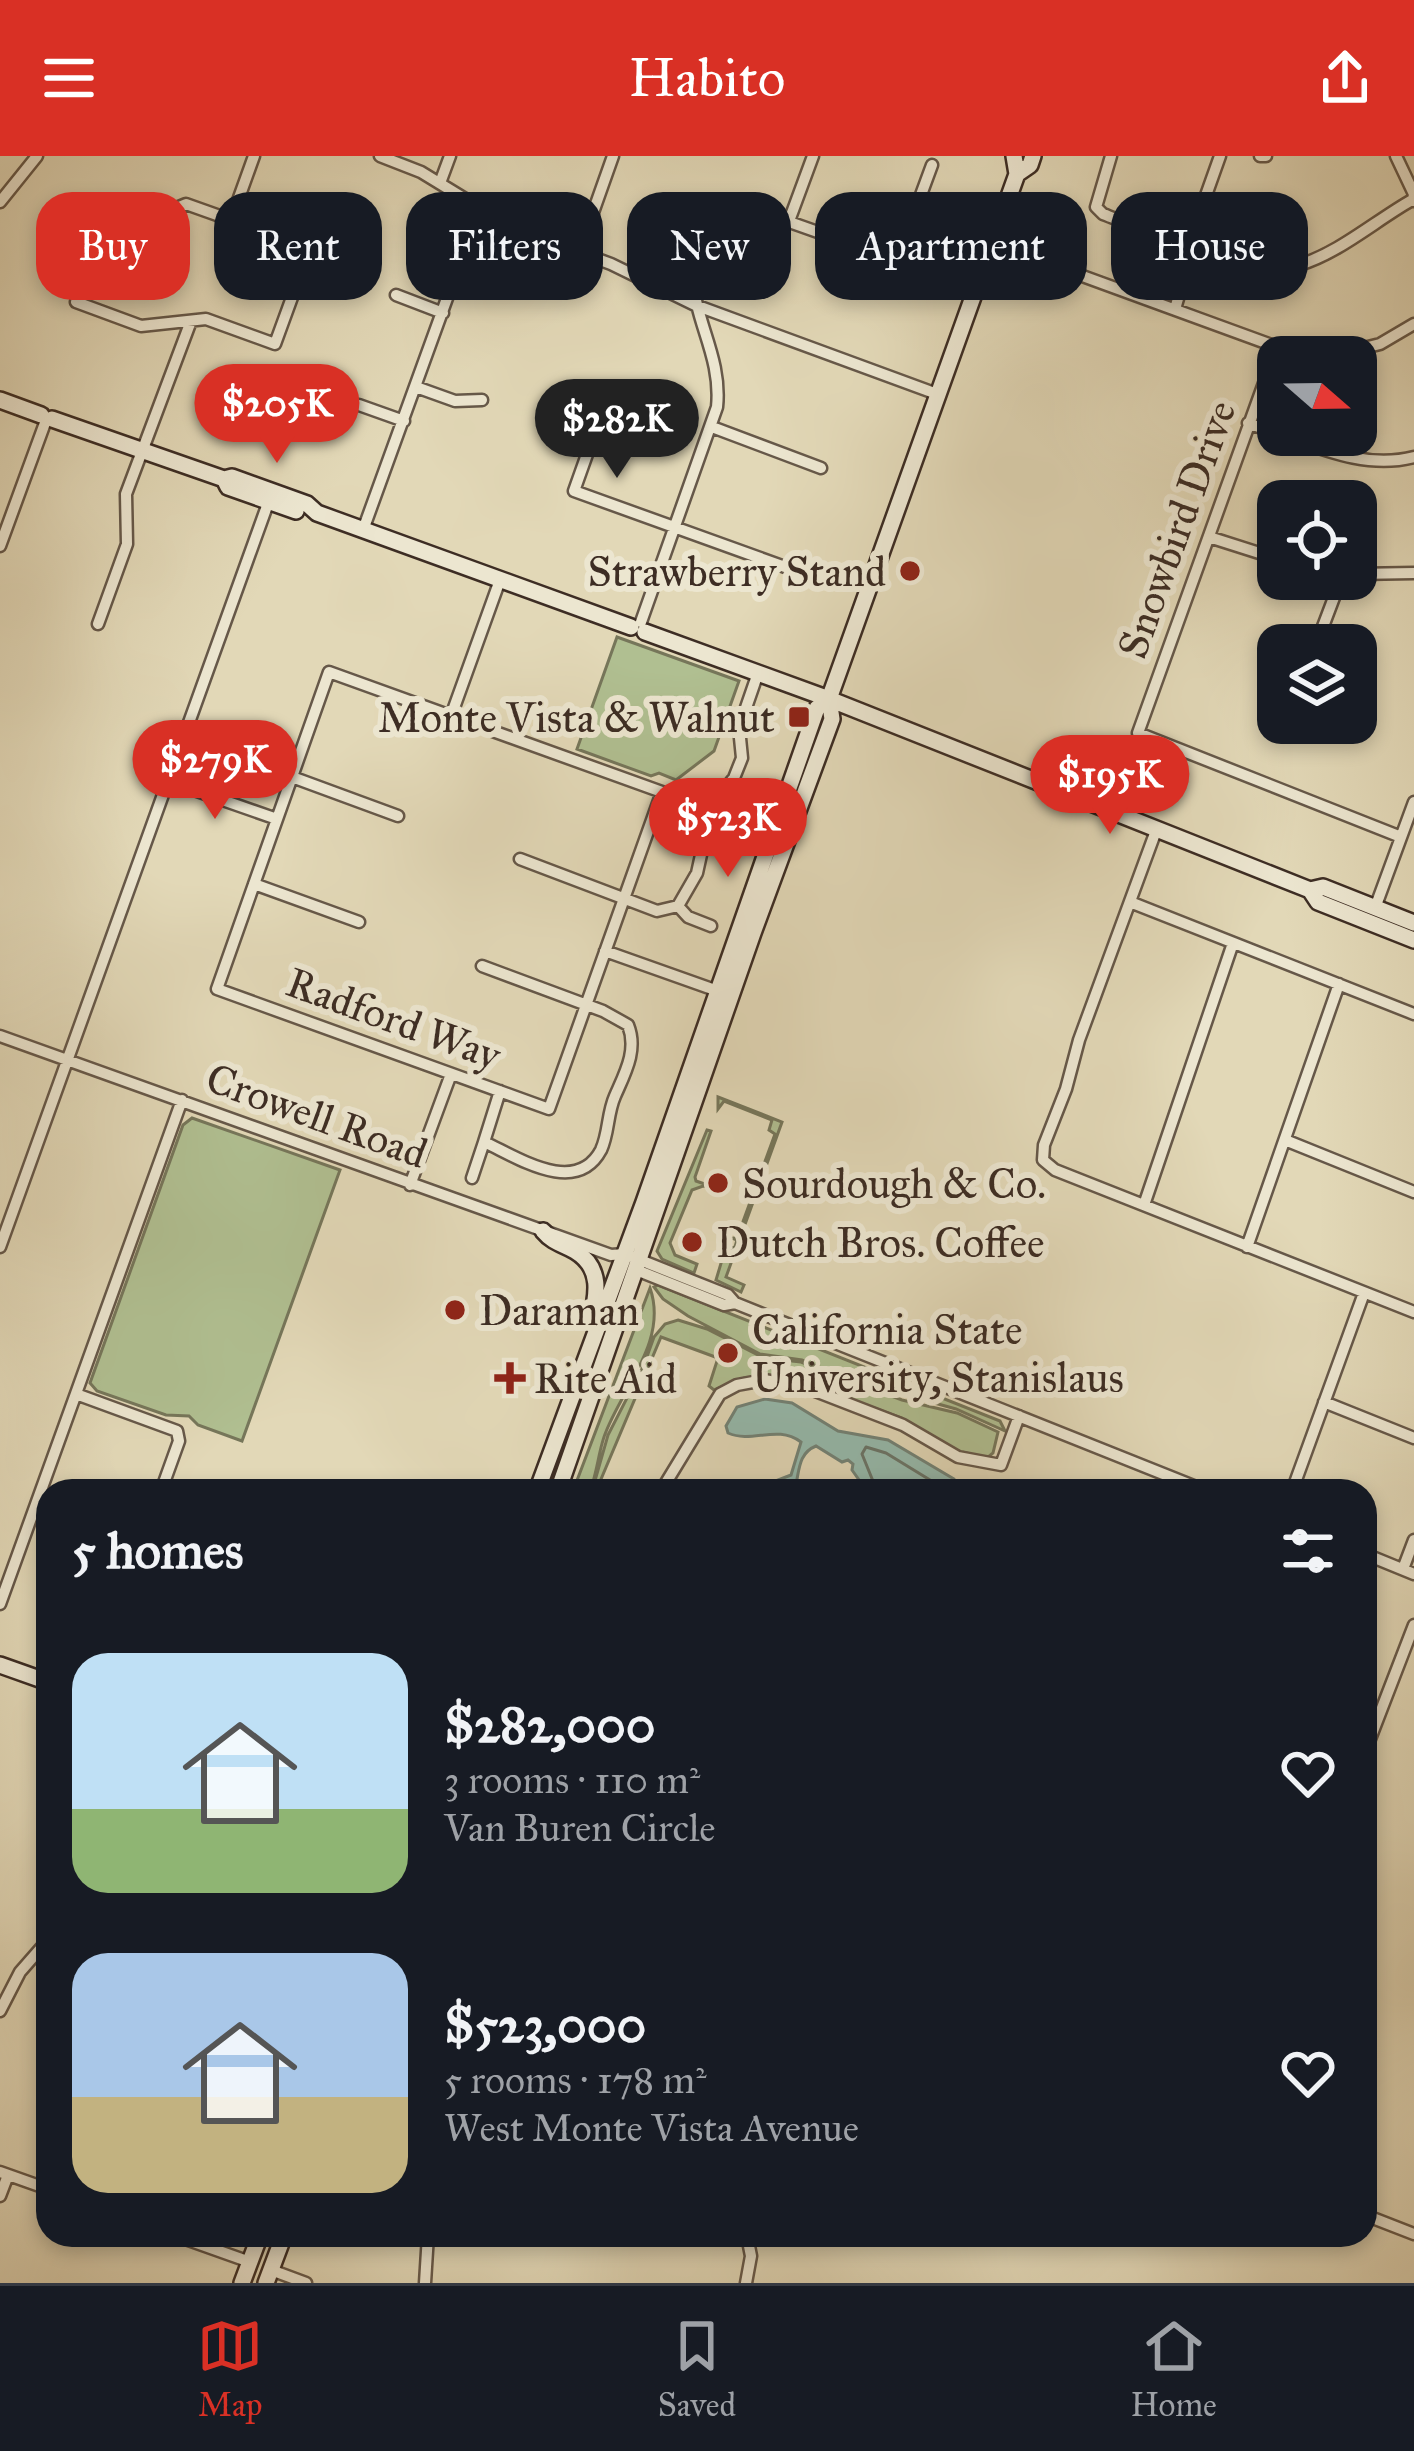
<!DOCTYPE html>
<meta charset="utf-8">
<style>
:root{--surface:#171b24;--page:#242831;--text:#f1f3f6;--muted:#9ea1a6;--line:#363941;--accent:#d93025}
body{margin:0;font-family:"IM FELL Great Primer",serif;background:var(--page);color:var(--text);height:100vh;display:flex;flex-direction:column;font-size:45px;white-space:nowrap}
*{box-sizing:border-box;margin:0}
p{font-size:39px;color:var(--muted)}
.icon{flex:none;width:66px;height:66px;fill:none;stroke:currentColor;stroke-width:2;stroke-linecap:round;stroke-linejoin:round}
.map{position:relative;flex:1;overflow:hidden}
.details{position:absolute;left:36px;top:1323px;width:1341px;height:768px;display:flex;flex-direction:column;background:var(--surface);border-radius:36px;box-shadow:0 6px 18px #0003}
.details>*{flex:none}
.hud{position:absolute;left:36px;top:36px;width:1344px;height:108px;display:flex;gap:24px}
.needle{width:78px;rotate:110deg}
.controls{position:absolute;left:1257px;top:180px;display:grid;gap:24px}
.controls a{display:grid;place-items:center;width:120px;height:120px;border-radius:24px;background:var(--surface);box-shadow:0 6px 18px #0003;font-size:60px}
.price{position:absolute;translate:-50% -102px;padding:0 27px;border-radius:42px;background:var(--accent);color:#fff;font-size:39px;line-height:78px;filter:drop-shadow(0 3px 6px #0008)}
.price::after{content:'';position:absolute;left:50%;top:72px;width:36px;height:27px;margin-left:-18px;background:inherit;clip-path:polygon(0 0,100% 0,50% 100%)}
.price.current{background:#222;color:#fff}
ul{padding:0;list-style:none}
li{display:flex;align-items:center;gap:36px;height:300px;padding:0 36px}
li span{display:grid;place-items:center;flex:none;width:336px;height:240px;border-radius:36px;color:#555}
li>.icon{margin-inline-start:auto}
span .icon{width:144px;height:144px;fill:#fffc;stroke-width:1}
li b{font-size:51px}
h2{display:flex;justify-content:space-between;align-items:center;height:144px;padding:0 36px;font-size:51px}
.chip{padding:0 42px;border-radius:36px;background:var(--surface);box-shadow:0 6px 18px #0003;font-size:42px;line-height:108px}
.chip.current{background:var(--accent);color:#fff}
header{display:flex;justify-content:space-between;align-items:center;height:156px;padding:0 36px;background:var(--accent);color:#fff;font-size:54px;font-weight:600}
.tab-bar{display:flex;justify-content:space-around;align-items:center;height:168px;border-top:3px solid var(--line);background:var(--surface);font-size:33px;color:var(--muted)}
.tab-bar a{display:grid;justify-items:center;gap:6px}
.tab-bar .current{color:var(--accent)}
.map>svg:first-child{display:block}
.green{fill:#b0bf91;stroke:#76765a;stroke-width:3}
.water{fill:#95baad;stroke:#728276;stroke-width:3}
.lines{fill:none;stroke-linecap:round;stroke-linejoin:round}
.shore{stroke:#697468;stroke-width:3}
.street-casing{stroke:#665849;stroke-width:15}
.secondary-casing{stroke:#3d2d24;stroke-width:20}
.street{stroke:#ece6d0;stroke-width:10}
.secondary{stroke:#ece6d0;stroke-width:15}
.poi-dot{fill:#8f2418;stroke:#ece6d0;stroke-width:4.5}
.labels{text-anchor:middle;stroke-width:12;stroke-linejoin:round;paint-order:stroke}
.street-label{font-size:42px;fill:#3d2d24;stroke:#ece6d0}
.poi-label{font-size:42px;fill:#3d2d24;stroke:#ece6d0;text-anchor:start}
</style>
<header><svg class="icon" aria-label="menu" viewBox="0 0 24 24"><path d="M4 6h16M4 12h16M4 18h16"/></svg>Habito<svg class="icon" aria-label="share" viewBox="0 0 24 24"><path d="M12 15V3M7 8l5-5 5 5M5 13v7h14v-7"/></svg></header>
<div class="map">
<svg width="1414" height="2127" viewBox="0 0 1414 2127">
<rect width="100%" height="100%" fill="#e2d8b7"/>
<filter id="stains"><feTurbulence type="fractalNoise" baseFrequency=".00167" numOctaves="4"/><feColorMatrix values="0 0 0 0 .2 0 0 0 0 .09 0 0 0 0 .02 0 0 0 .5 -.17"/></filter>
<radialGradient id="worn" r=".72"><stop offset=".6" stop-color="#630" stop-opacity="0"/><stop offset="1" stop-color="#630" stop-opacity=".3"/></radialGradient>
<path class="green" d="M617,481l122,44 -25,70 -38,29 -17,-7 -8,3 -74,-27z
M718,941l64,25 -56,155 18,8 -3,7 -25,-12 9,-30 10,-3 2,-7 -5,-2h5l38,-104 -6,-4 3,-10 -48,-19 -6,8z
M192,962l148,52 -98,271 -44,-16 -9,-9 -23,-1 -69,-24 -7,-8 93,-258z
M707,974l4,1 -16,46 1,4 23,8 -16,-3 -11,4 -22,53 5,12 22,9 -3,9 -32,-14 -5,-8z
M658,1129l342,136 5,10 -49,-22 -108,-30 -46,-19 -42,-6 -72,-38 -25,-17 -9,-12z
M650,1132c19,54 -30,102 -46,149 -6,18 -7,36 -14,54h-17z
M678,1164l29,9 57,29 37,4 101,38 55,13 41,19 -5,21 -6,5 -37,-9 -48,-31 -118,-43 -40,3 -30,12 -5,-4 9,-28 -57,-21 -65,154h-4l16,-56 36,-70 10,-28 11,-13z"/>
<path class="water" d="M765,1243l27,4 46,28 50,9 66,39 5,12h-92l-15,-21 1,-6 -5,-4 -6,2 -26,-16c-20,8 -16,29 -22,45h-25l1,-8 21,-8 10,-33c-25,-18 -48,2 -73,-9l-2,-7 11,-19z"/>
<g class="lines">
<path class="shore" d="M877,1335l-15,-37 4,-7 20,6 62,38"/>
<defs>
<path id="street" d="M380,0l41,16 90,55 100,37 84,41 242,89
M1111,0l-15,51 7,7c53,20 141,67 196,51 40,-12 76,-44 113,-65
M1260,0h6
M1396,0l18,38 -1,7
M440,27l10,-27
M0,46l37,-46
M186,48l124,44 -35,96 -69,-25 -65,7 -65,-24 23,-62z
M231,64l23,-64
M789,65l24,-65
M992,87l285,104 49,10
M1188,90l32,-90
M579,96l34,-96
M569,135l14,-38
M396,139l47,18
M1156,146l26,-59
M1175,153l18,-62
M1277,191l-139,386 263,104
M1328,201l52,-13 34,-20
M416,231l39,14 27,-1
M359,249l45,16
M601,259l-27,76 211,76
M1248,267l30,11
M712,271l109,41
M1281,279c43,15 87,34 133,22
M363,374l116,-320
M1209,381l69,22
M0,390l45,-123
M1356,418l58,-1
M641,466l76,-215c7,-66 -46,-112 -15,-179 6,-11 8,-16 19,-21l57,11 119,42 35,-95
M98,468l29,-80 -1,-50 65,-173
M1316,489l25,-66
M329,516l333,120 -113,317 -332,-120z
M451,560l49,-136
M292,621l106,39
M168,625l109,38
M1157,672l-78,212 -13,49 -22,56 -1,15 12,10 359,142
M520,703l137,52 21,-5 19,-33 15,-68 22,-27 8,-20 -3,-30 19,-55
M254,728l105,38
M1130,746l284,112
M678,750l10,11 23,9
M1375,752l39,-106
M605,795l110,39
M482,810l121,45 25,14c10,25 -3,48 -13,71 -8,18 -6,37 -14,54 -25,47 -84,7 -117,-8l16,-51
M0,880l611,219 14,-1 103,41 7,8
M1285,984l129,52
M472,1022l12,-36
M410,1029l41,-111
M1144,1049l89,-262
M0,1091l271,-752
M1247,1091l92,-263
M634,1113l90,36 11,-2 471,188
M76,1238l101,37 2,10 -18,50
M1324,1246l90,36
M661,1335l59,-97 17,-9 27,-5 41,7 98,38 55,32 43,8 18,-49
M1292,1335l72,-198
M1365,1398l49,20
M1403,1413l11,-29
M0,1448l182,-504
M1365,1596l49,-127
M0,1855l20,-39 28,-32
M0,2016l48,17
M0,2040l8,-21
M1365,2059l49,19
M174,2079l76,27
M271,2114l35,13
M425,2127l3,-48
M746,2127l5,-27 -3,-15"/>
<path id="secondary" d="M1017,18l13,-9 3,-9
M0,244l41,15
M52,263l172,60 8,-2 75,27 10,9 314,114
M224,323l4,8 68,24
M645,476l184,67 481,191 13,-3 91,36
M1310,734l8,12 96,38
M543,1075c10,12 20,13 32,20 28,17 22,44 16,70
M537,1335l107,-289 173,-494 12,-9 188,-525 -3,-18
M558,1335l195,-558 79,-214 -3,-20
M0,1509l48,17
M242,2127l18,-48
M266,2127l18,-48"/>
</defs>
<use href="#street" class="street-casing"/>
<use href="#secondary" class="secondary-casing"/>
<use href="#street" class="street"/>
<use href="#secondary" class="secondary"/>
</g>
<g class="poi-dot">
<circle cx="910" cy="415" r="12"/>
<rect x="787" y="549" width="24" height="24" rx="6"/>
<circle cx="718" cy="1027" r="12"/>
<circle cx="692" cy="1086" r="12"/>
<circle cx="455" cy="1154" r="12"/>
<circle cx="728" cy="1197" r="12"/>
<path d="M504 1204h12v12h12v12h-12v12h-12v-12h-12v-12h12z"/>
</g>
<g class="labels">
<g class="street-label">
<text transform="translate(1176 373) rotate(-70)" y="15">Snowbird Drive</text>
<text transform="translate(394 862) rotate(20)" y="15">Radford Way</text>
<text transform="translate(317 959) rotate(20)" y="15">Crowell Road</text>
</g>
<g class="poi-label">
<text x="886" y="430" text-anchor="end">Strawberry Stand</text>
<text x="775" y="576" text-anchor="end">Monte Vista &amp; Walnut</text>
<text x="742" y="1042">Sourdough &amp; Co.</text>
<text x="716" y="1101">Dutch Bros. Coffee</text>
<text x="479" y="1169">Daraman</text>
<text x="752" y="1188">California State<tspan x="752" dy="48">University, Stanislaus</tspan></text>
<text x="534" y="1237">Rite Aid</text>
</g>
</g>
<rect width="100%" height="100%" filter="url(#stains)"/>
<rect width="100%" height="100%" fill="url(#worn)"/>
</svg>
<div class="controls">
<a><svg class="needle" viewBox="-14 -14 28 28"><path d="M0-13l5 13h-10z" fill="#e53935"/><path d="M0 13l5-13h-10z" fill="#9ea1a6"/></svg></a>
<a><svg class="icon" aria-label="locate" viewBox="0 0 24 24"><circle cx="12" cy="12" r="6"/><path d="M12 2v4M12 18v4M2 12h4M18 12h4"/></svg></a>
<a><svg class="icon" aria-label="layers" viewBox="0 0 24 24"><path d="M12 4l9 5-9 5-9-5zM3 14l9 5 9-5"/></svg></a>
</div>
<b class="price" style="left:277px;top:310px">$205K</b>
<b class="price current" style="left:617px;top:325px">$282K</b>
<b class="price" style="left:215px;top:666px">$279K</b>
<b class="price" style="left:1110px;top:681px">$195K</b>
<b class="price" style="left:728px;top:724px">$523K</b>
<div class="hud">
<a class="chip current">Buy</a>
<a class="chip">Rent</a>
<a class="chip">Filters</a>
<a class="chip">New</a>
<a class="chip">Apartment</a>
<a class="chip">House</a>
</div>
<section class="details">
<h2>5 homes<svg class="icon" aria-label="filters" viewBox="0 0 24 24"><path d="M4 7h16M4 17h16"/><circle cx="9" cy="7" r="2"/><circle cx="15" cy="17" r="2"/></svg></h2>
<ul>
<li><span style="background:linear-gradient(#bfe0f5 65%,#8fb573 0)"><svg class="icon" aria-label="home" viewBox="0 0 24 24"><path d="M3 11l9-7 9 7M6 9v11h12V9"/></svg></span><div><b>$282,000</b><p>3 rooms · 110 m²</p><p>Van Buren Circle</p></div><svg class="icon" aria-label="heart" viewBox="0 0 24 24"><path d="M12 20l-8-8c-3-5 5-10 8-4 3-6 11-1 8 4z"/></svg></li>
<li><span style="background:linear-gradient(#a9c7e8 60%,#c2b280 0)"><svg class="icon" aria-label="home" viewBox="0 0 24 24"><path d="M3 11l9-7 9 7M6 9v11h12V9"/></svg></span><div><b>$523,000</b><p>5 rooms · 178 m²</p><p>West Monte Vista Avenue</p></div><svg class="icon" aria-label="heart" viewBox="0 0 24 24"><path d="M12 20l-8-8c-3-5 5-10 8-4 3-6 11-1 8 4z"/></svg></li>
</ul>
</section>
</div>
<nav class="tab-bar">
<a class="current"><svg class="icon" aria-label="map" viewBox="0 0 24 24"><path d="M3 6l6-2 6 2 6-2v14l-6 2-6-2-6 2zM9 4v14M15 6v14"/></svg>Map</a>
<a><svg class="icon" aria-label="saved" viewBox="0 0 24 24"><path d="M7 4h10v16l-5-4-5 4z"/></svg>Saved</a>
<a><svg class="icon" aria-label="home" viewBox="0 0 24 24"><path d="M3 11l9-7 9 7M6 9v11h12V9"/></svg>Home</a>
</nav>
